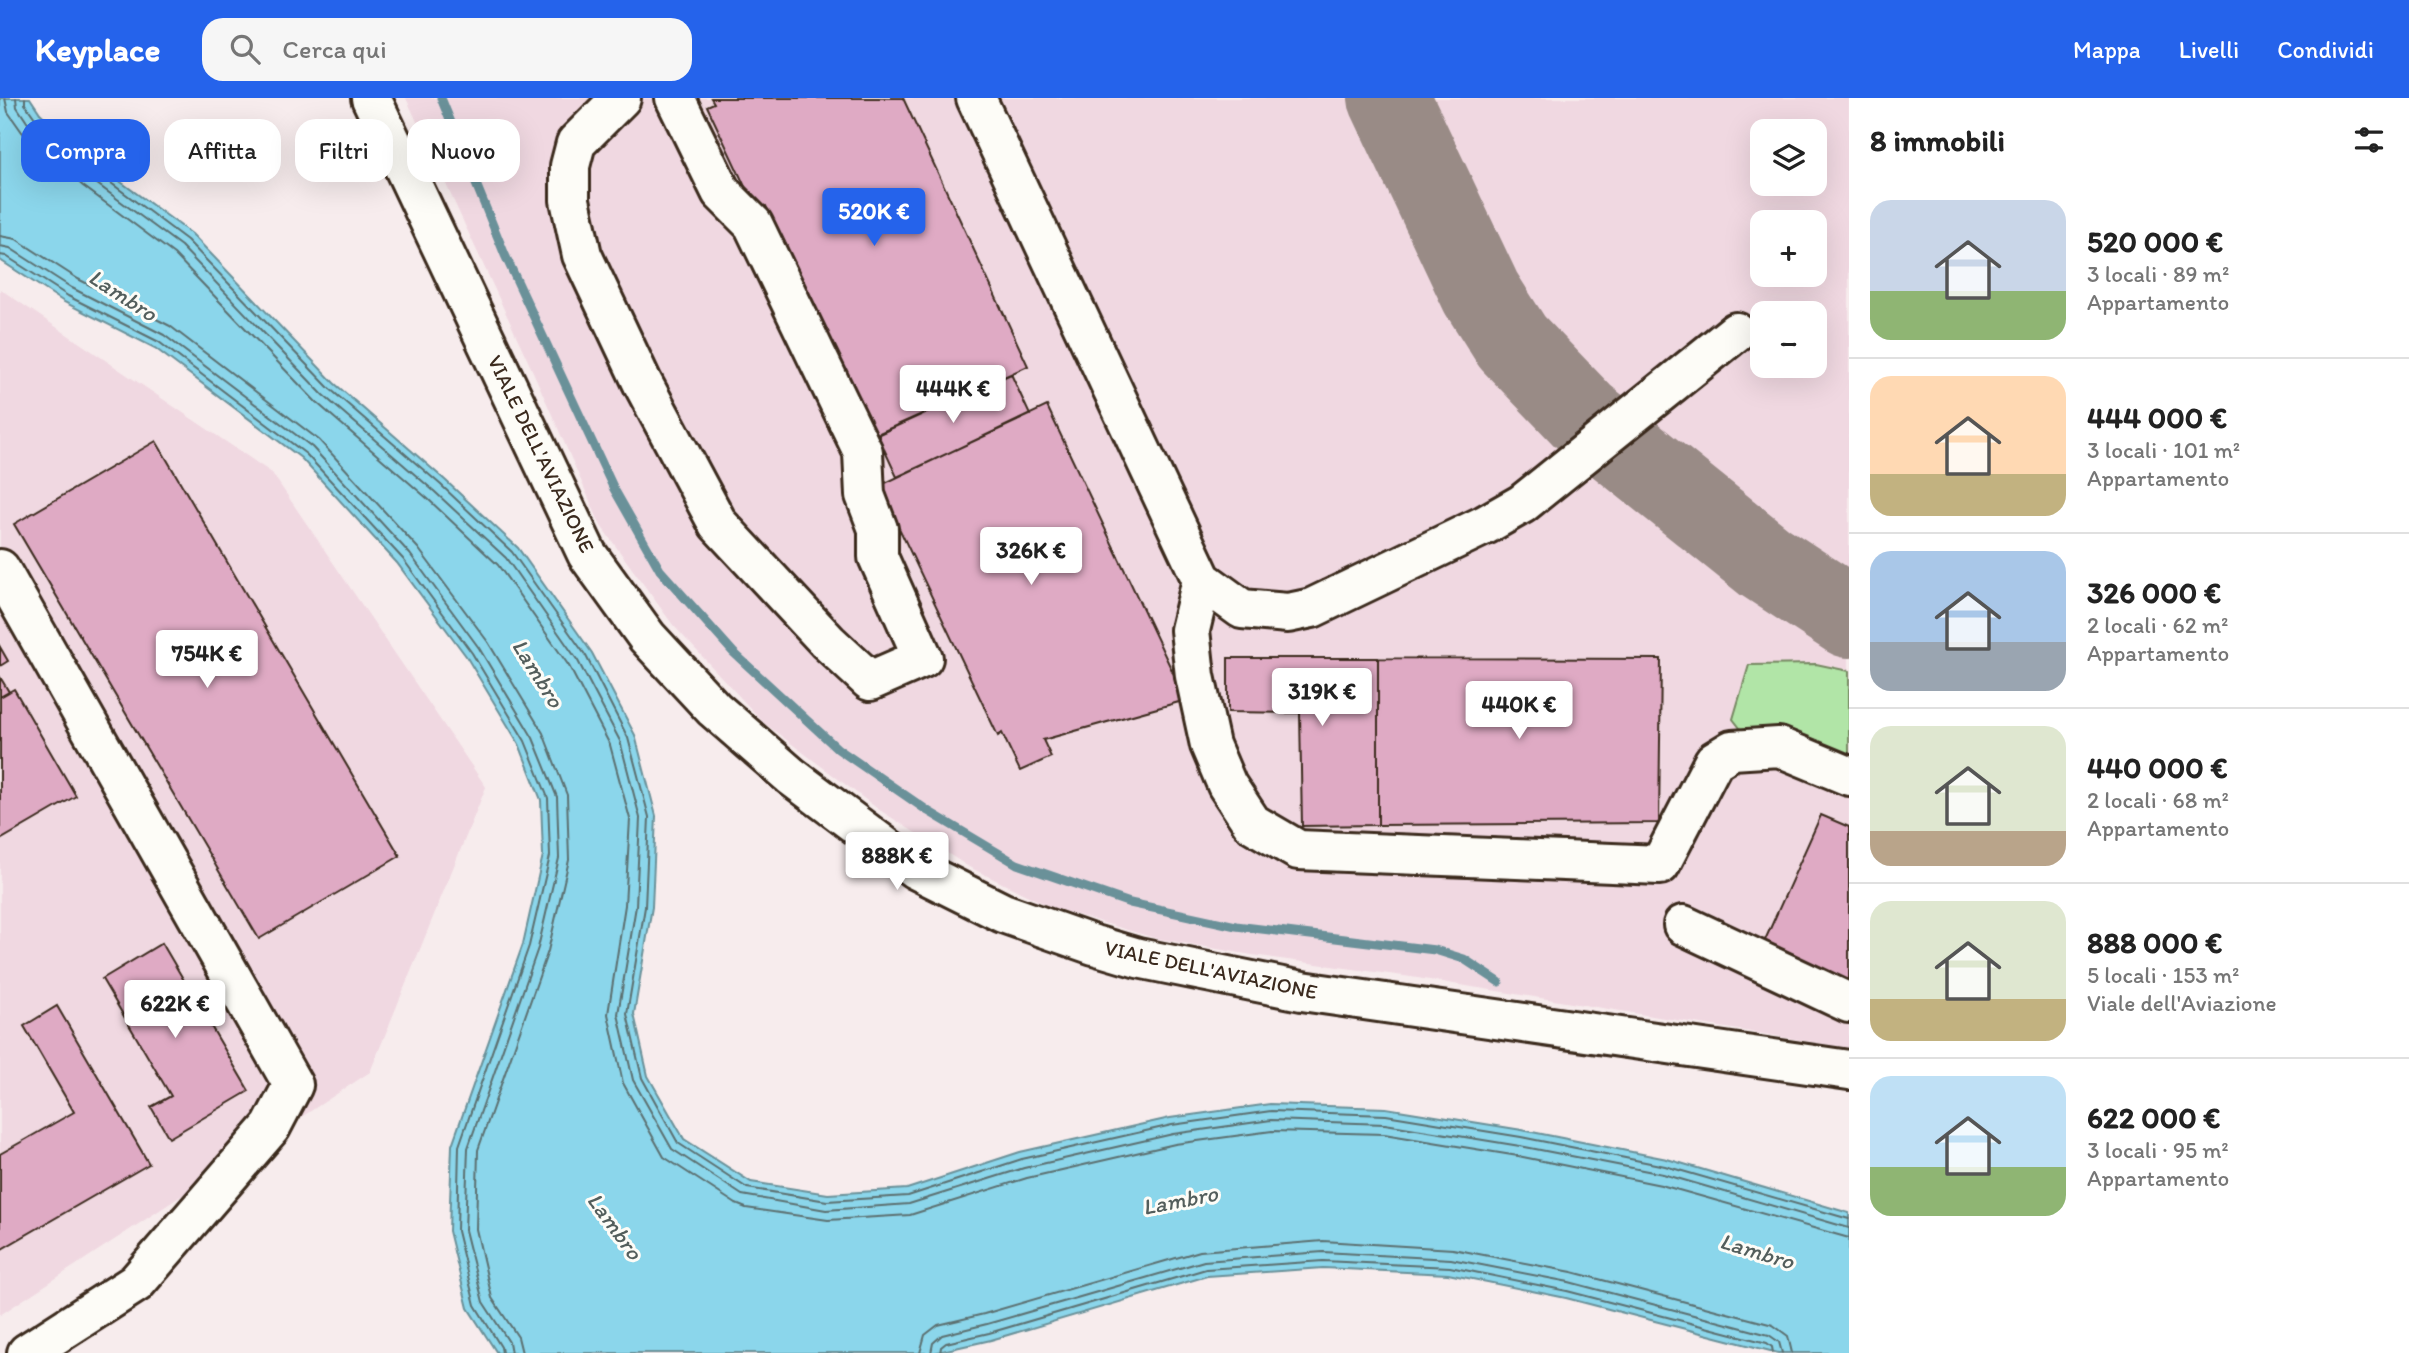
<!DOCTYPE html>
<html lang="it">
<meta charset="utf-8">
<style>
:root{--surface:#fff;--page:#f6f6f6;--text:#222;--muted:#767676;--line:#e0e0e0;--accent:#2563eb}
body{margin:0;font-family:Itim,sans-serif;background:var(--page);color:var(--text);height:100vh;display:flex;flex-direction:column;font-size:26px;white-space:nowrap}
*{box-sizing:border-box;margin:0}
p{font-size:23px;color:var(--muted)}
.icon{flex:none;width:38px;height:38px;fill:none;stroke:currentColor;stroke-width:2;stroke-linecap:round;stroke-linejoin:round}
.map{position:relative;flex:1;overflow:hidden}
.panel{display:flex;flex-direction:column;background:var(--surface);width:560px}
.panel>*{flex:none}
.guide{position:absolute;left:21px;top:21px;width:665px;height:63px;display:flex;gap:14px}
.buttons{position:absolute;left:1750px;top:21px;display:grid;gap:14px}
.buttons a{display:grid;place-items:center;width:77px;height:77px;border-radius:14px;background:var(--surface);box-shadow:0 7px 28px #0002;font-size:35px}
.price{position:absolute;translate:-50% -60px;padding:0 16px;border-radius:7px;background:#fff;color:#222;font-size:23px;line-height:46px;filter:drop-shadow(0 2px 4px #0008)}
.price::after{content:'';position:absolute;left:50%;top:42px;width:21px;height:16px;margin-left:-10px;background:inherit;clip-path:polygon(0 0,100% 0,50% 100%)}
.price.selected{background:var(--accent);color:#fff}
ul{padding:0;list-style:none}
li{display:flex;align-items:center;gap:21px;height:175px;padding:0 21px}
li+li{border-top:2px solid var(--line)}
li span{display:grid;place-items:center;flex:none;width:196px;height:140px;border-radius:21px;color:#555}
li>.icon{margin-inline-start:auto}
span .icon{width:84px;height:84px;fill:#fffc;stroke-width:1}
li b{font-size:30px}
h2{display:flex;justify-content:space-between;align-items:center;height:84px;padding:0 21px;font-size:30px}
.tag{padding:0 24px;border-radius:21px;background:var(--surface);box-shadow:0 7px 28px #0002;font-size:24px;line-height:63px}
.tag.selected{background:var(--accent);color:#fff}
header{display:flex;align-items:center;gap:42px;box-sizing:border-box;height:98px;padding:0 35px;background:var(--accent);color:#fff}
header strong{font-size:33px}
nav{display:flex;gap:38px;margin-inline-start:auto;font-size:24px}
.search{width:490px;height:63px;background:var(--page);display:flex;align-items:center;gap:18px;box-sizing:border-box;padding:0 24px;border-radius:21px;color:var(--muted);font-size:26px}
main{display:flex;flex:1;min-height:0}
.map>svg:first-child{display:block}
.built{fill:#f0d8e1;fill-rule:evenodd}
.green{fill:#b1e5a7;stroke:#768862;stroke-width:2}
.water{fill:#8bd6eb;stroke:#6b9199;stroke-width:2}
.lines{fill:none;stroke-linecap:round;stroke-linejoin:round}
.shore{stroke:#5b6f70;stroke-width:2}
.stream{stroke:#6b9199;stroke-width:9}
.taxiway{stroke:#998b86;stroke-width:82}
.building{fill:#dfaac4;stroke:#3b2a1e;stroke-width:2}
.minor-casing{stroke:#3b2a1e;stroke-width:44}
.minor{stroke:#fdfcf7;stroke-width:38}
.labels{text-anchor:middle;stroke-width:6;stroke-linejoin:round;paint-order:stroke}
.street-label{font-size:21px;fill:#3b2a1e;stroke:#fdfcf7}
.water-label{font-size:23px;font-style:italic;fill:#535e5c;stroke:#fdfcf7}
</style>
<header>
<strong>Keyplace</strong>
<div class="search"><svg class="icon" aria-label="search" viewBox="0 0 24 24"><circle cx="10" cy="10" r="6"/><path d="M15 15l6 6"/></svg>Cerca qui</div>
<nav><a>Mappa</a><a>Livelli</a><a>Condividi</a></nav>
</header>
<main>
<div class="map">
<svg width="1849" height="1255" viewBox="0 0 1849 1255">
<rect width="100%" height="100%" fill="#f7eced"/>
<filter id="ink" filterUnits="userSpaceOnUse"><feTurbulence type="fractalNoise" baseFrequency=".0143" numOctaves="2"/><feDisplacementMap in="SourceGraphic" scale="14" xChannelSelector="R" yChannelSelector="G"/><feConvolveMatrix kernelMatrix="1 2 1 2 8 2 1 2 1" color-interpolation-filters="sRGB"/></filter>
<g filter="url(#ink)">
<path class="built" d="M406,0h1443v950l-438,-71 -159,-22 -98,-17 -103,-31 -82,-40 -91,-58 -114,-86 -91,-98 -72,-99 -67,-152zM1762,33h53v53h-53zM1762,124h53v53h-53zM1762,215h53v53h-53z
M0,191l272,184 214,314 -116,285 -370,243z"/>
<path class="green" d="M1816,566l33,7v89l-105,-27 -11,-14 16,-54z"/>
<path class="water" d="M0,0h30l10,15 59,53 93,68 142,149 111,97 73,68 74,105 43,82 21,81 -4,91 -18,107 14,62 36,63 67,43 77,12 79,-5 113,-37 150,-34 100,-14 116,4 136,22 145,29 182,54v140h-71l-212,-55 -118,-24 -125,-6 -116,8 -216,64 -58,13h-436l-29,-45 -19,-77 3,-86 71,-201 20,-89 -2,-55 -22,-56 -53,-88 -69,-93 -96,-105 -146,-110 -91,-46 -64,-42z"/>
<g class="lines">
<path class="shore" d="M5,0l3,14 14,20 61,54 91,68 142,148 112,97 70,66 71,101 41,79 20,74 -5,86 -17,109 15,69 41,74 72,47 10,4 82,12 82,-5 117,-37 148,-34 97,-13 112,3 134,22 143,29 188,53
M16,0l1,9 12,18 60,53 92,68 142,149 112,97 71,66 72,103 42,80 20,77 -4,88 -18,108 15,66 39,69 70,46 84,15 83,-6 115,-36 149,-34 98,-14 114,4 135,22 143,28 186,54
M25,0v6l10,14 60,53 92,69 142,148 112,97 71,67 74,104 42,82 21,79 -4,90 -18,107 15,64 36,65 69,45 80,13 81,-5 114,-37 150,-34 99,-14 115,4 135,22 144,29 184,53
M0,138l16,3 62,40 92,47 149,114 99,108 70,94 55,91 24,62 2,65 -21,91 -70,199 -2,79 16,69 26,39 4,16
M0,148l10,2 62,40 92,47 148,112 98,107 69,94 54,90 24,59 2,61 -21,90 -70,200 -3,82 18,72 26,40 2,11
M0,157l6,1 62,40 91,46 147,112 97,105 69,94 53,88 23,57 2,58 -21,90 -70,200 -2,85 18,74 26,42 1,6
M920,1255l5,-18 13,-10 46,-11 216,-63 123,-10 130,8 119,23 201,53 15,11 4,17
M931,1255l2,-10 9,-8 45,-11 217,-63 119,-9 128,7 118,23 200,53 10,7 3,11
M940,1255l1,-6 5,-4 43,-10 217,-64 117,-8 127,6 117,24 200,52 5,4 1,6"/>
<path class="stream" d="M441,0l64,157 109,234 46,81 73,82 105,97 90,62 89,53 113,39 106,23 199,24 29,9 35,23"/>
<path class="taxiway" d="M1389,0l92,195 31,49 71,74 182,146 84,55"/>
</g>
<path class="building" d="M711,0h192l125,268 -155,71 -107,-231 -10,4 -49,-104 7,-3z
M1011,276l19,41 -133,62 -20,-43z
M1047,308l139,294 -143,40 8,17 -31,14 -18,-38 -4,3 -119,-250z
M156,343l244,415 -141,83 -245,-415z
M0,549l8,14 -8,5z
M1228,560h150v167l-76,1 -2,-113 -72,-1z
M1378,560l283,1 -2,164 -281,2z
M0,579l9,15 -9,5z
M14,591l62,107 -76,44v-143z
M1821,717l28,12v161l-88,-39z
M162,845l87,148 -80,47 -18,-31 20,-11 -69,-117z
M57,908l92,158 -149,86v-96l74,-42 -50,-86z"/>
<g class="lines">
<defs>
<path id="minor" d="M371,0l216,456 60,83 67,72 77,67 124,93 88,44 91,32 44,13 164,33 547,79
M621,0l-45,45 -6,23v34l12,55 60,127 76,142 110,118 42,39 53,-23 -45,-101v-28l-13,-34 -2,-43 -110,-228 -32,-32 -46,-94
M976,0l226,482 40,29 46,4 24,-5 173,-83 37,-21 214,-172
M0,471l293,516 -22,42 -135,156 -109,70
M1202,482l-12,50 5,46 15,69 17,40 25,38 46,27 362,15 54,-104 18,-11 47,-3 70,29
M1683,827l166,78"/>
</defs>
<use href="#minor" class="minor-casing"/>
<use href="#minor" class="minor"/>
</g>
</g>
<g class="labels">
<g class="street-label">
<text transform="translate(541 356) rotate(64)" y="7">VIALE DELL'AVIAZIONE</text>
<text transform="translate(1211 872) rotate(12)" y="7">VIALE DELL'AVIAZIONE</text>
</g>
<g class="water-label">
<text transform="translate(123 197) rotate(33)" y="8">Lambro</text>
<text transform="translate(538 575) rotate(58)" y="8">Lambro</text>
<text transform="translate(1180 1102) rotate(-11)" y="8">Lambro</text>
<text transform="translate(615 1128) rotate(54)" y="8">Lambro</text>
<text transform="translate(1757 1153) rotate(17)" y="8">Lambro</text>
</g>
</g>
</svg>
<div class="buttons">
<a><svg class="icon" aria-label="layers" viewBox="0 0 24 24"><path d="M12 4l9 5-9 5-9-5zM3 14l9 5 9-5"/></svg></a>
<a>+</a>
<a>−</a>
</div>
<b class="price selected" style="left:874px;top:150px">520K €</b>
<b class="price" style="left:953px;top:327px">444K €</b>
<b class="price" style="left:1031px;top:489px">326K €</b>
<b class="price" style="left:207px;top:592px">754K €</b>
<b class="price" style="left:1322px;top:630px">319K €</b>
<b class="price" style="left:1519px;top:643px">440K €</b>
<b class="price" style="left:897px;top:794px">888K €</b>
<b class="price" style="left:175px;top:942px">622K €</b>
<div class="guide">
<a class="tag selected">Compra</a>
<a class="tag">Affitta</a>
<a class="tag">Filtri</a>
<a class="tag">Nuovo</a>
</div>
</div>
<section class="panel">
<h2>8 immobili<svg class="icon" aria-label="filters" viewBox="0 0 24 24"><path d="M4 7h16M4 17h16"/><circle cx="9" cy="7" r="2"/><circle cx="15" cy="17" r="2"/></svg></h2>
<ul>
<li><span style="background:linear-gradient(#c9d6e8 65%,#8fb573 0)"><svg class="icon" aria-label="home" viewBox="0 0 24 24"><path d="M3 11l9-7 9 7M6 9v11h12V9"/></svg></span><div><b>520 000 €</b><p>3 locali · 89 m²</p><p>Appartamento</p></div></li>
<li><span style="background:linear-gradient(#ffd9b3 70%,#c2b280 0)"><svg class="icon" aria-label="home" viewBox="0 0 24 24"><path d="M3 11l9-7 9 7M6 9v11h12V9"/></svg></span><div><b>444 000 €</b><p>3 locali · 101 m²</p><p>Appartamento</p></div></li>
<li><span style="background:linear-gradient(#a9c7e8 65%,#9aa5b1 0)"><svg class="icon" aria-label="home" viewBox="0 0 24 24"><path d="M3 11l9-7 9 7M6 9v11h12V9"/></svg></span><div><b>326 000 €</b><p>2 locali · 62 m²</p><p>Appartamento</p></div></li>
<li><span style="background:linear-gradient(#dfe7d0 75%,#b9a48a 0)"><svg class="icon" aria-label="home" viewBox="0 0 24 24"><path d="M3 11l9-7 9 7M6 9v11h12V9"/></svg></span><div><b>440 000 €</b><p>2 locali · 68 m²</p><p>Appartamento</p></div></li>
<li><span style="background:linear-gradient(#dfe7d0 70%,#c2b280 0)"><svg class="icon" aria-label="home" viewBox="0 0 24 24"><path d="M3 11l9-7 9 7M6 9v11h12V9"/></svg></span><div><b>888 000 €</b><p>5 locali · 153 m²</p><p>Viale dell'Aviazione</p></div></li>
<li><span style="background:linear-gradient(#bfe0f5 65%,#8fb573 0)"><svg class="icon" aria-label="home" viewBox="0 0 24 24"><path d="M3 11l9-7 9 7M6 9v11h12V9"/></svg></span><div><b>622 000 €</b><p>3 locali · 95 m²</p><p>Appartamento</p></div></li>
</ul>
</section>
</main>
